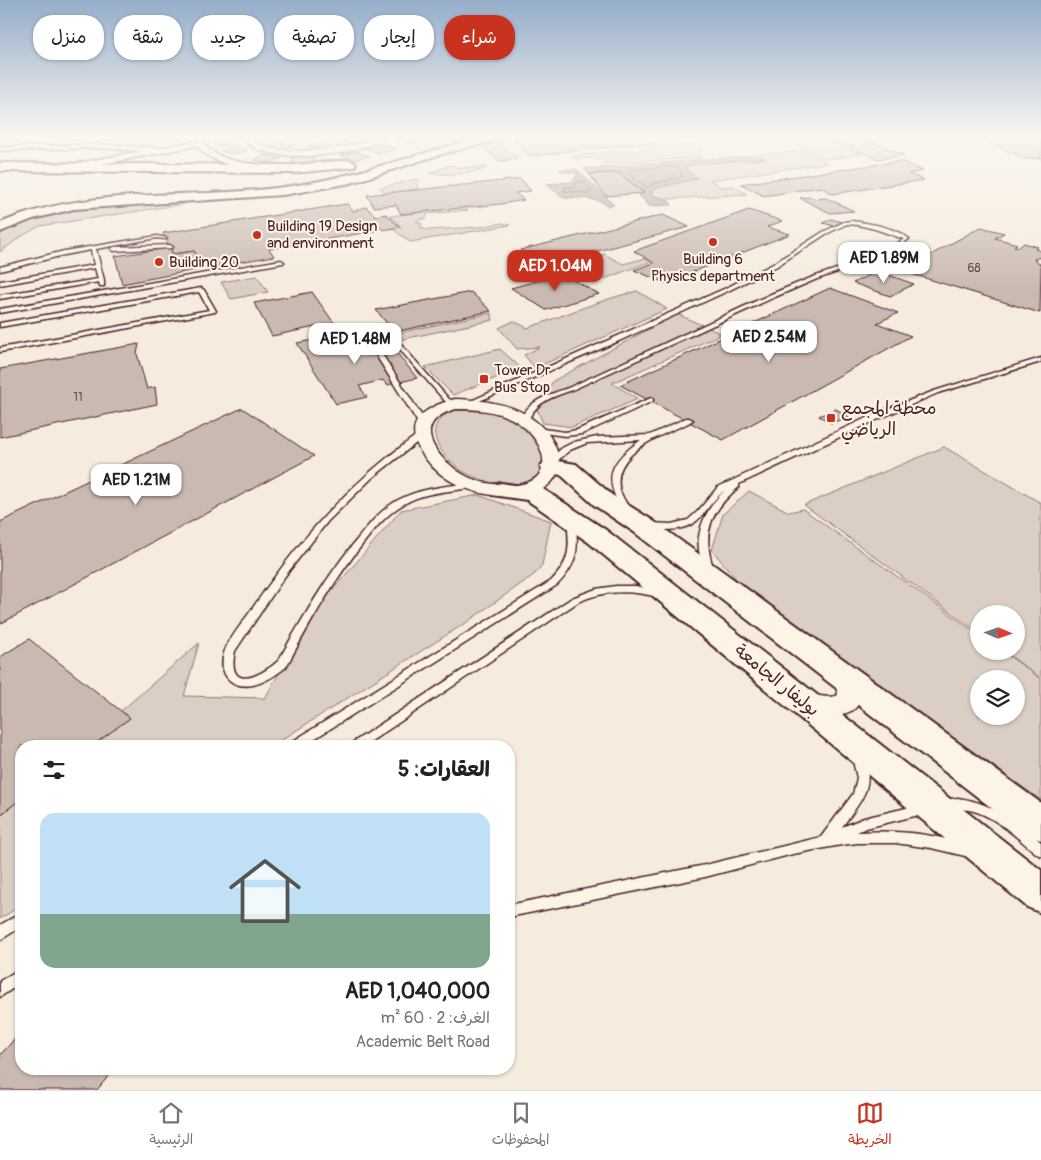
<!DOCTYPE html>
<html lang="ar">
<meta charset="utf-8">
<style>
:root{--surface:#fff;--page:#f6f6f6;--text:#222;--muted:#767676;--line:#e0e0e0;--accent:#c8321e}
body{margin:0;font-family:Pangolin,"Playpen Sans Arabic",sans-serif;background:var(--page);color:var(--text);direction:rtl;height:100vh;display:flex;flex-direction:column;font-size:19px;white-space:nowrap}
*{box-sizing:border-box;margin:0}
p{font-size:16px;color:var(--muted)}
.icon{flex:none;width:28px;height:28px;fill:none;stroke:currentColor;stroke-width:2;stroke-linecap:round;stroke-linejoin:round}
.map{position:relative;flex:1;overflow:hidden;direction:ltr}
.sheet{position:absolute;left:15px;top:740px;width:500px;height:335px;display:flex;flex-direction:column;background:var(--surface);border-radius:20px;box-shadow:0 1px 4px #0004;direction:rtl}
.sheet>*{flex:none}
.guide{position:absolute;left:15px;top:15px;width:500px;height:45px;direction:rtl;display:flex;gap:10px}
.needle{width:32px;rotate:92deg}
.tools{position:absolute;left:970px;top:605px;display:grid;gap:10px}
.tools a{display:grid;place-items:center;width:55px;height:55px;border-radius:50%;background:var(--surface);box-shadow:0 1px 4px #0004;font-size:25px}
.price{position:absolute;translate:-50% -42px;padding:0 11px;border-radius:10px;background:#fff;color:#222;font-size:16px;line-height:32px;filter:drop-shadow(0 1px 2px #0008)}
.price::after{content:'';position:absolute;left:50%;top:30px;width:15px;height:11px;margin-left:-8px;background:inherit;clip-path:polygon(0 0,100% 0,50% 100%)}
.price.active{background:var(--accent);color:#fff}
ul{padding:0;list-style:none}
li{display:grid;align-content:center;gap:10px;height:265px;padding:0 25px}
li+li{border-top:1px solid var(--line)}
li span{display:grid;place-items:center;height:155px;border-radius:15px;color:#555}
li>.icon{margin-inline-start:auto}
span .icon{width:90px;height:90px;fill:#fffc;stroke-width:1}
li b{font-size:21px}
h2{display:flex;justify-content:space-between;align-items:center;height:60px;padding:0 25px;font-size:21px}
.tag{padding:0 18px;border-radius:20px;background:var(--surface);box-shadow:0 1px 4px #0004;font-size:18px;line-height:45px}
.tag.active{background:var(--accent);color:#fff}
.tabs{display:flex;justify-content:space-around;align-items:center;height:70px;border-top:1px solid var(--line);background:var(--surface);font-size:14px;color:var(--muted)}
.tabs a{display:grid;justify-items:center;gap:2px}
.tabs .active{color:var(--accent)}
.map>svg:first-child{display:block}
.green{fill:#dbcec4;stroke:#927678;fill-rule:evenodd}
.water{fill:#b8a39e;stroke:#8c6e70}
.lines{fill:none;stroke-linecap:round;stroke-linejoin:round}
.shore{stroke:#765459;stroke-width:1}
.building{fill:#cab9b1;stroke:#4a1f2b}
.lane-casing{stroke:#4a1f2b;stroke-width:3}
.street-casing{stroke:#4a1f2b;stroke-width:3}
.secondary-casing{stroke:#4a1f2b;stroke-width:4}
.lane{fill:#fcf5e5;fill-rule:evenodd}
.street{fill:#fcf5e5;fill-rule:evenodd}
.secondary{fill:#fcf5e5;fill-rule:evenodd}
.poi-dot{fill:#c8321e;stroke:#fcf5e5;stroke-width:2}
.labels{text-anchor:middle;stroke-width:4;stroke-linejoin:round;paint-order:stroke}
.far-number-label{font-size:12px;fill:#6a464c}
.far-poi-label{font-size:15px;fill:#4a1f2b;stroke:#fcf5e5;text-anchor:start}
.poi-label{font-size:18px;fill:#4a1f2b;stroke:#fcf5e5;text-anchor:start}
.street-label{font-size:18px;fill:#4a1f2b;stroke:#fcf5e5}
</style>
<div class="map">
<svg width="1041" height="1090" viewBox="0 0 1041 1090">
<rect width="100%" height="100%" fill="#f5ecde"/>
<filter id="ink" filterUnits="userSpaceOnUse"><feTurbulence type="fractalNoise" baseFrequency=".02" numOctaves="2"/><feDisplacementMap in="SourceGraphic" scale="10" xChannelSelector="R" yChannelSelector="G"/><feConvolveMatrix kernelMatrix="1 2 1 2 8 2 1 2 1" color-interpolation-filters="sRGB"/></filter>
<g filter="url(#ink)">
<path class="green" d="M813,136l49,18 -36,5 -46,-22z
M701,144l-1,13 -95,7 -10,-6 -20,1 -4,-3z
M807,151l20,12 -117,17 11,7 12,-1 14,8 -80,5 -17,-4 3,-6 43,-10 -12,-11 12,-4 69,-5 -5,-5z
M454,165l3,3 29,-1 -3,3 -31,5 -22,-2 17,-7z
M416,179l3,1 -4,3 3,3 -1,3 -32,4 -5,-5z
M178,200l7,4 -145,22 -18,10 -22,16v-17c49,-35 120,-30 178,-35z
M465,207l3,3 -41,4 -1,4 -10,3 6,3 -2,3 7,3 53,-3 22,-4 8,2 -100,17 -17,-13 9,-2 -12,-11z
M604,254l19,10 23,-6 6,3 -48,18 -29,-14z
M257,276l11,16 -37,7 -10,-17z
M637,291l30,18 -132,59 -11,-13 16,-8 -23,2 -18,-21 15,-7 13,7c37,-12 72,-28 110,-37z
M491,313l2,7 -104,22 -5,-6z
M677,314l45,20 -110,49 26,16 -66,28 -29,-4 -7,-16 17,-26z
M500,349l21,19 -68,27 -28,-28z
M462,408c18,1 35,4 52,13 29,15 52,61 2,64 -16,1 -34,-4 -48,-11 -30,-17 -54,-54 -6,-66z
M944,447l97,56v297l-295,-209 -34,-41 11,-36 26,-23 40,21 14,-3 176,126v16h23l38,27 -36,-27h12v-37h-37v19l-175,-128zM979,679h37v37h-37z
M478,495l73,26 -9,44 -7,9 -68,48 -195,124h-191l118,-103 -15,53 81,2 48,-85 88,-103z
M21,798v107l-21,14v-103z"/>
<path class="water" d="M760,155l6,3 -70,6 -12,4 13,10 -44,11 -2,6 16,4 5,6 -23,1 -10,-11 4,-2 -24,-20 -30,1 -5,-5z
M577,169l35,34 2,2 -6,1 -8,-5 -17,-3h-19l-18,-14 26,-2 5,-8 -18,-4z"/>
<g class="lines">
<path class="shore" d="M678,166l4,8 -1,3 -29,7 -5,4 -19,-15 2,-3z
M579,181h3l9,9v3l-27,-2v-3l10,-2z"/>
</g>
<path class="building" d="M407,136h14l8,4 -21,4 -12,-6z
M546,136h99l12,8 -5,1 -3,-2 -91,9 1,1 -28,3 -19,-17z
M823,136h33l48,19 -26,4z
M861,136h43l-33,4z
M974,136h67v22l-15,1z
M351,137l16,3 -12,5 -16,-3z
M235,139l-2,5 -19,2 1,-5z
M495,139l23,20 -19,2 -20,-18z
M282,142l13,3 -13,5 -16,-4z
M327,144l5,5 -20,2 -4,-5z
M382,144l14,5 -16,4 -15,-5z
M237,147l10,4 -15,3 -11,-3z
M357,152l13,4 -18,4 -12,-5z
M265,155l17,3 -13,5 -15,-3z
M315,156l-2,7 -21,1 1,-7z
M901,161l22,10 -15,3 16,6 -91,14 -13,-7 -56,9 -23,-12z
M619,173l25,20 -38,3 -17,-22z
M521,179l10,12 -16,2 9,7 -23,4 -100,10 -5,-9 -22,2 -7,-12z
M811,197l5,2 10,-1 28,13 -24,2 -30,-15z
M347,204l6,7 13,-4 10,9 10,-2 14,13 -17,3 -5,-5 -9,1 6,5 -106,18 5,7 -69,12 -11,-17 -21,3 -10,-21z
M749,210l33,11 -15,6 23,7 -125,49 -31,-13 20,-7 -20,-12z
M663,215l26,12 -145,38 -24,-15z
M831,219l11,3 -8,4 -11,-3z
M981,227l23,6 -9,5 22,6 -3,2 5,1 5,-4 14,4 -3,2 6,2v6l-7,2 7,6 -1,48 -138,-42z
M170,248l3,6 21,-3 11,17 -83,16 -7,-28z
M877,271l37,13 -24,12 -37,-13z
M562,274l37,20 -53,16 -35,-22z
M830,288l68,25 -21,10 34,13 -188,104 -103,-55z
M312,292l22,31 -62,13 -18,-33z
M471,292l20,19 -97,21 -18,-22z
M380,332l37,46 -30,7 -4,-5 -24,6 8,11 -31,7 -39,-61 27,-5 6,10 26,-6 -4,-5z
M139,344l-2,10 10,35 8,-2 2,17 -157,33v-68z
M242,408l72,48 -314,168v-102z
M836,409l13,8 -18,6 -12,-7z
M29,639l101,79 -38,28h-71v53l-21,16v-158z
M21,1032v37h93l-17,21h-97v-35z"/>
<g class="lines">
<defs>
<path id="lane" d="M851,221c18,2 44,6 58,18l-11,8 -25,13 -56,19 -42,18 -203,93c-21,8 -34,10 -45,32h-3l-4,-2c9,-20 28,-25 48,-32l203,-94 42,-17 56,-19 26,-13 9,-6 -29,-10 -17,-4 -11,-1 -21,10 -49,32 -47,24 -111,51 -149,64h-4l-2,-1 262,-116 47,-24 50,-32 21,-10z
M157,236l10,2 -2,1 -8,-1 -61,11 8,31v6h-4l-1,-4 -99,17v-4l98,-16 -3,-11 -95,17v-4l94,-16 -3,-15 -27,5 -64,16v-4l64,-16z
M170,245l3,2 -1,1 -58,3 -3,-2 3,-2z
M281,260l3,2 -1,1 -283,50v-4z
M201,288l3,2 12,21 -1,1 -215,40v-4l209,-38 -10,-18 -199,35v-4z
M396,340l2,1 51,58 10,5 -4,2 -10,-5 -50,-57 -17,4 49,76 -1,2h-6l-49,-79z
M1041,358v4l-103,31 -57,25 -142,66v3c-27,22 -38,45 -26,80l-2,2h-6c-15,-28 -2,-58 20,-79 -24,19 -21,40 -60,40 -7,0 -14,0 -19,-4l4,-3 21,1 17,-4 10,-9 20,-24 157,-73 59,-23z
M651,398l2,1v2l-71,33 -17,2 -29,-4 -4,-2 4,-2 29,4 12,-2z
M686,418h3l4,2c-7,5 -17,8 -25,12 -22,10 -57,28 -48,59 2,5 6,12 9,17l-1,2h-6c-20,-34 -11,-49 19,-70l-54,3 -17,7 -15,13h-6l-1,-2 14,-13 12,-6 23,-5 53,-2z
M418,434h6l1,2 -53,42 -44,43 -43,55 -50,75c-9,41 24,27 43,10 25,-43 49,-86 81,-124 12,-15 23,-28 39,-37 22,-12 49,-14 74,-17h3l1,2 -1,2c-24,5 -49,4 -71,17 -16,9 -27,22 -38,36 -32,39 -56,83 -80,127 -10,8 -20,15 -33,18 -24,4 -36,-13 -28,-35 4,-11 22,-33 29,-44 49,-71 94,-121 164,-172z
M571,517l4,3c4,29 3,44 -18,65l-254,161h-14l1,-3 261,-162c20,-20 19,-34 16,-61z
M616,586h20l25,6 2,2 -2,2 -3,1c-28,-7 -53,-7 -80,5l-214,144h-13l1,-3 220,-145 24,-9z
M858,752l4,2c15,32 -2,48 -20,73l22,-9 59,-14 4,1 2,4 -2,4 -61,15 -9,4c37,-2 78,1 112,14l2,4 -2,4 -4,2 -34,-8 -36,-5h-37l-17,2 -48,9 -88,23 -196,40v-12l196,-40 116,-28 32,-43 4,-16 -5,-21 2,-3z
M958,798c35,5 56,23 83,44v14l-4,-2c-20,-16 -41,-38 -67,-44 -10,-2 -22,2 -31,-1l-2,-4 2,-4z
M21,913v14l-21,13v-15z
M21,968v15l-21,14v-16z"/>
<path id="street" d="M201,136h9l-7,7c16,20 47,20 70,23l4,3 -4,3c-25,-4 -60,-5 -76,-26l-131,25 -4,-3 1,-2 78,-15 -44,-3 -97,3v-4l97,-3 63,4 36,-7z
M244,136h8c10,22 78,14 99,9 12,-2 21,-9 33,-9 -24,21 -104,27 -131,11 -3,-2 -6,-5 -9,-7z
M446,136h12l4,3 -4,2z
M455,399c24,1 49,3 70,15 44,26 50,79 -11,82 -19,1 -39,-3 -56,-11 -12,-6 -24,-15 -32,-26 -26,-33 -6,-51 29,-60zM456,409c19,0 38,1 56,10 39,22 48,71 -11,66 -11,-1 -23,-3 -33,-8 -30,-16 -62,-54 -12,-68z
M841,667l8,2c4,7 12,16 12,25 -1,30 -45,20 -61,14l-3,-6 3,-6c13,-5 25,5 38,-1l-2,-8 -6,-12 3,-6z"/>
<path id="secondary" d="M486,136h19l-1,2 -66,17 -87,28 -68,12 -209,14 -41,10 -33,13v-9c89,-38 190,-23 284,-36 69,-9 134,-34 202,-51z
M350,160l6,4 -2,3 -61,6 -293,-2v-8l293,2z
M552,460l24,4 36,31 40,25 389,283v37l-13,-4 -394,-304 -40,-27 -33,-30 -17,-3 -4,-5 4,-5z
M501,483l42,6 63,41 435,340v43l-14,-6 -439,-365 -61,-42 -35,-5 -3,-5 3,-5z"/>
</defs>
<use href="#lane" class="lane-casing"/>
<use href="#street" class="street-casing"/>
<use href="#secondary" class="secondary-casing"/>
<use href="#lane" class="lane"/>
<use href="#street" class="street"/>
<use href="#secondary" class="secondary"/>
</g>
</g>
<linearGradient id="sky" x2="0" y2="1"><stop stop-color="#95adca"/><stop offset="0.47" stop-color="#faf6f0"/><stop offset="1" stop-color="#faf6f0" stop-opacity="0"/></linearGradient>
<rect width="1041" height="289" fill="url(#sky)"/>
<g class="poi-dot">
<circle cx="257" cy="235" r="5"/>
<circle cx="713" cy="242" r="5"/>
<circle cx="159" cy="262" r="5"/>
<rect x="479" y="374" width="10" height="10" rx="2.5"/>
<rect x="826" y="413" width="10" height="10" rx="2.5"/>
</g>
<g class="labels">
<g class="far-number-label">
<text x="974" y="272">68</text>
<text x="78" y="401">11</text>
</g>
<g class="far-poi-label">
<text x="267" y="231">Building 19 Design<tspan x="267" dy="17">and environment</tspan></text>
<text x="713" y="264" text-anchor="middle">Building 6<tspan x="713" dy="17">Physics department</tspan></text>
<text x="169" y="267">Building 20</text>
<text x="494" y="375">Tower Dr<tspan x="494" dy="17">Bus Stop</tspan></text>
</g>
<g class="poi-label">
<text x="841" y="414">محطة المجمع<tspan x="841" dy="21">الرياضي</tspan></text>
</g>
<g class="street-label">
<text transform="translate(777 680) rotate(39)" y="6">بوليفار الجامعة</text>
</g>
</g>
</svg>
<div class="tools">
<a><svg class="needle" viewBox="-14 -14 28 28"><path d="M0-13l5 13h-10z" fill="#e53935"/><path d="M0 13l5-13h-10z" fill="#767676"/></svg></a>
<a><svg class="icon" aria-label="layers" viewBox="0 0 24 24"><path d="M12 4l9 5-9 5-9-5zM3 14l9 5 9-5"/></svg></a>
</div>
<b class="price" style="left:884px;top:284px">AED 1.89M</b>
<b class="price active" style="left:555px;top:292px">AED 1.04M</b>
<b class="price" style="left:769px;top:363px">AED 2.54M</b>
<b class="price" style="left:355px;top:365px">AED 1.48M</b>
<b class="price" style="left:136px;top:506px">AED 1.21M</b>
<div class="guide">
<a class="tag active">شراء</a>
<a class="tag">إيجار</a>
<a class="tag">تصفية</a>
<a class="tag">جديد</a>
<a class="tag">شقة</a>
<a class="tag">منزل</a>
</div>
<section class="sheet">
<h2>العقارات: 5<svg class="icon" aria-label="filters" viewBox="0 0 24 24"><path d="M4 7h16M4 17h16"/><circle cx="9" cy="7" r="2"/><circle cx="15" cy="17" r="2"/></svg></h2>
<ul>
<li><span style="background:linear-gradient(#bfe0f5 65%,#7fa58c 0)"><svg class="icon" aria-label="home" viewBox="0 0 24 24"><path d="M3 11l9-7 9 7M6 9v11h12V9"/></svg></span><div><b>AED 1,040,000</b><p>الغرف: 2 · 60 m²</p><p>Academic Belt Road</p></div></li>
</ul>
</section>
</div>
<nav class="tabs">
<a class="active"><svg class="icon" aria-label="map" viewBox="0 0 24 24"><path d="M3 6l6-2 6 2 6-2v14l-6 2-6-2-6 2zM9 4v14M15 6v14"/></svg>الخريطة</a>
<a><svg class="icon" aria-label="saved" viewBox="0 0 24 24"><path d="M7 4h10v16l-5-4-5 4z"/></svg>المحفوظات</a>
<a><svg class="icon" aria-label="home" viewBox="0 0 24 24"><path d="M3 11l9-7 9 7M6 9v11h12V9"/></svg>الرئيسية</a>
</nav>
